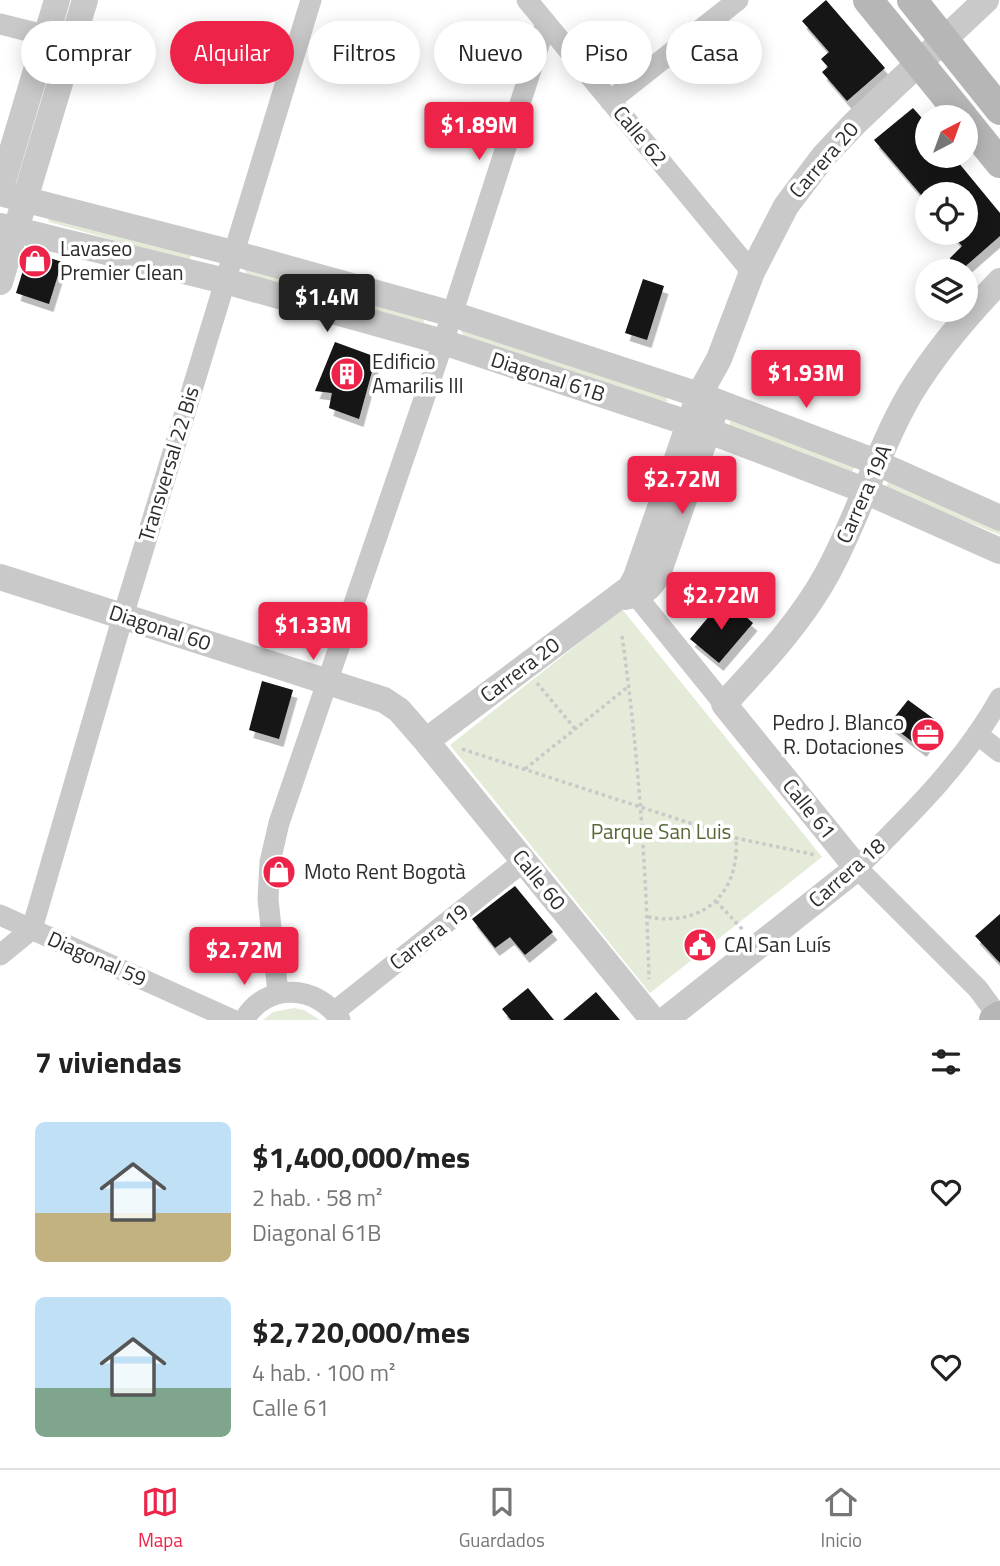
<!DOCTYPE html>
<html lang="es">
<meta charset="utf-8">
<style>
:root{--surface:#fff;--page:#f6f6f6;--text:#222;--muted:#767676;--line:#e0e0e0;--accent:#ee2349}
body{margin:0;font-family:"Titillium Web",sans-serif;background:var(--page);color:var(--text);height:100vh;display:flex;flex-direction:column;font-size:26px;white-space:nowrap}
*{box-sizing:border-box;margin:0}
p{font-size:23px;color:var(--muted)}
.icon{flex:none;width:38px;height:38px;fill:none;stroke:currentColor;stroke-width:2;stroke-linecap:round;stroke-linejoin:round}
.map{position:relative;height:1020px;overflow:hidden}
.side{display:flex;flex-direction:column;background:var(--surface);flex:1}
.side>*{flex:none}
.hud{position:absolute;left:21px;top:21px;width:959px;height:63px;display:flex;gap:14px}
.needle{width:46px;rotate:41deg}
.fabs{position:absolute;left:915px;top:105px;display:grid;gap:14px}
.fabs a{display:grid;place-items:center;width:63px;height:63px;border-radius:50%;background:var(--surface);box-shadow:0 4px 18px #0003;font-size:35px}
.price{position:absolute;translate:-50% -60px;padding:0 16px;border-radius:7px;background:var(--accent);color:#fff;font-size:23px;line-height:46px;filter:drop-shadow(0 2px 4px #0008)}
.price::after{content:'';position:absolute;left:50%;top:42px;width:21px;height:16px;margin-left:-10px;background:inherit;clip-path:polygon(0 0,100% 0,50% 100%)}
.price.on{background:#222;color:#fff}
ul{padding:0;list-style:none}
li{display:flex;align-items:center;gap:21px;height:175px;padding:0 35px}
li span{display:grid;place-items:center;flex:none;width:196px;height:140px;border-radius:10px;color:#555}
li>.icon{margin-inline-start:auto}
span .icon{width:84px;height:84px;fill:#fffc;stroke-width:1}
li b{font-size:30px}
h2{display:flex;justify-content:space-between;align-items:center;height:84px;padding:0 35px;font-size:30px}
.tag{padding:0 24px;border-radius:32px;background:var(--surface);box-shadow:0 4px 18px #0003;font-size:24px;line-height:63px}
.tag.on{background:var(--accent);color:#fff}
.tab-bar{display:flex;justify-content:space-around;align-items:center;height:98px;border-top:2px solid var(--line);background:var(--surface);font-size:19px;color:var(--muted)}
.tab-bar a{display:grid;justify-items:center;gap:4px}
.tab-bar .on{color:var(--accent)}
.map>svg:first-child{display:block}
.green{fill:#e4ebd8}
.building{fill:#131313;filter:url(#shadow)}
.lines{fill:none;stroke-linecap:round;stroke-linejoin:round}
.path{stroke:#c9c9c9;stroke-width:3.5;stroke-dasharray:3.5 3.5;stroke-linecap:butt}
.minor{stroke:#c9c9c9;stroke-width:21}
.tertiary{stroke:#c9c9c9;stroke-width:26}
.secondary{stroke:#b6b6b6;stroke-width:30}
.labels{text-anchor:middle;stroke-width:7;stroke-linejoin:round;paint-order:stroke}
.street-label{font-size:21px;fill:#2c2c2c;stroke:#fff}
.poi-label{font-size:21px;fill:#2c2c2c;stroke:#fff;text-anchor:start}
.park-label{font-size:21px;fill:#556937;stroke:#fff}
</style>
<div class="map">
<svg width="1000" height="1020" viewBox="0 0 1000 1020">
<defs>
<filter id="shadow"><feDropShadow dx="4.5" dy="8" stdDeviation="0" flood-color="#0004"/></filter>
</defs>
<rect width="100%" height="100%" fill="#fff"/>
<path class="green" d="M47,215l141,34 3,7 -2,5 -140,-39z
M247,267l176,49 1,7 -177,-48 -2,-5z
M465,327l199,67 4,7 -5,1 -199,-66 -3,-5z
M730,421l125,46 -4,6 -121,-46z
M888,481l112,45v9l-114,-46z
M622,609l200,248 -172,136 -200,-248z
M294,1008l10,2 16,10h-57l10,-8z"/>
<path class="building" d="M826,0l59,68 -38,33 -25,-29 6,-5 -7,-8 8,-7 -27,-31z
M913,108l15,17v31h25l47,57v23l-40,35h-7l-3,-13 12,-12 -11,-13h15v-39h-38v9l-54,-63z
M29,251l33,11 -13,42 -33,-11z
M643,279l21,7 -17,54 -22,-7z
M335,342l41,15 -17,62 -30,-11 3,-15 -17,-2z
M716,608l21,1 16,14 -34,40 -29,-24z
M262,681l31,9 -14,49 -30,-9z
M908,700l33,24 -19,25 -33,-25z
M515,886l38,46 -28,23 -15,-18 -15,11 -23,-29z
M1000,914v49l-25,-27z
M528,988l26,32h-43l-9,-11z
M596,992l24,28h-57z"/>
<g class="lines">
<path class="path" d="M622,636c16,113 24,229 27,343
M537,683l39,47
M462,749l274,89 80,17
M525,769l104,-83
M716,901l27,29
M648,917c55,10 92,-23 88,-79"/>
<path class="minor" d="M527,0l225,272
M0,24l60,15
M610,101l128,-101
M630,588l94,116
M1000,698c-36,65 -91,118 -143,170l121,121 22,30
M977,734l23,18
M0,915l233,105
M32,929l91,-313 188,-616
M0,955l32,-26
M278,993l-10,-94 2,-37 9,-39 160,-468 107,-332
M334,1012l190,-151
M244,1020c22,-38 73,-36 96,0"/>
<path class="tertiary" d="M0,191l57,-191
M0,193l233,60 219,61 247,81 169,64 132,59
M0,226l225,55 218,61 245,81 168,64 144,64
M0,282l85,-282
M0,577l384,123 15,10 27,31 227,279
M625,597c17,-3 25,-7 33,-23l55,-158
M426,741l204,-153 6,-11 63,-182 20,-36 33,-87 34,-66 37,-49 32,-34 131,-123
M665,1020l192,-152 -133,-164c37,-40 77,-82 103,-130 32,-58 50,-123 83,-180 25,-41 56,-78 90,-113"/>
<path class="secondary" d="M868,0l95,117
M912,0l88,110
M966,121l34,42
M994,1020l6,-4"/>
</g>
<defs>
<symbol id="shop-disc" viewBox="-11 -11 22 22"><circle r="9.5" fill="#ee2349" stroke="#fff"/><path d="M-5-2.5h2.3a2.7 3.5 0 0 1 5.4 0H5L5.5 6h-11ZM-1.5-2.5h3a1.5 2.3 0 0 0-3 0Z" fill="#fff"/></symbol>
<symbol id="building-disc" viewBox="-11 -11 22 22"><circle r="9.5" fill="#ee2349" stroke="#fff"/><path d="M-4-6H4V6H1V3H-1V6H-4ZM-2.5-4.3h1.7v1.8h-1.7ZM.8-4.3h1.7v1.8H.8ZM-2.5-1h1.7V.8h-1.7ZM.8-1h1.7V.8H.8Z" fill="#fff"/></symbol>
<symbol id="office-disc" viewBox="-11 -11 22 22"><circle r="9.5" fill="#ee2349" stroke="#fff"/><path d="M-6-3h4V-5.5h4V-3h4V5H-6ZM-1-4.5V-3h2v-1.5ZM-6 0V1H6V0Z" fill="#fff"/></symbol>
<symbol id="civic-disc" viewBox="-11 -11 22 22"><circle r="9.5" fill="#ee2349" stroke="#fff"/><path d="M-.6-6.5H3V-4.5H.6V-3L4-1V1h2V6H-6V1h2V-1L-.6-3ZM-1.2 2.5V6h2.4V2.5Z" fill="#fff"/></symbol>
</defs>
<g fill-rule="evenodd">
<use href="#shop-disc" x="16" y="242" width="38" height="38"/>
<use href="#building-disc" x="328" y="355" width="38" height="38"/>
<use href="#office-disc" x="909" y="716" width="38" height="38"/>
<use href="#shop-disc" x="260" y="853" width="38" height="38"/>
<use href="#civic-disc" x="681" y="926" width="38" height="38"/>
</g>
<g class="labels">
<g class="street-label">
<text transform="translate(640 136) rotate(50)" y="7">Calle 62</text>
<text transform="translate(824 160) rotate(-49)" y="7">Carrera 20</text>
<text transform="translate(548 377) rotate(18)" y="7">Diagonal 61B</text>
<text transform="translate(169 464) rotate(-73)" y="7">Transversal 22 Bis</text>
<text transform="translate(864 494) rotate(-66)" y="7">Carrera 19A</text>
<text transform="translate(160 628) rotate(18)" y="7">Diagonal 60</text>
<text transform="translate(520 670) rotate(-37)" y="7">Carrera 20</text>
<text transform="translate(809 809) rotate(51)" y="7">Calle 61</text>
<text transform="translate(847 873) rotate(-41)" y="7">Carrera 18</text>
<text transform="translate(539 880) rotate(51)" y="7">Calle 60</text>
<text transform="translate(429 937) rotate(-38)" y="7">Carrera 19</text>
<text transform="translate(97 959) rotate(24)" y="7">Diagonal 59</text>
</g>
<g class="poi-label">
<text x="60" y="256">Lavaseo<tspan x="60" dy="24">Premier Clean</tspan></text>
<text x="372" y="369">Edificio<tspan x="372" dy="24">Amarilis III</tspan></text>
<text x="904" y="730" text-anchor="end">Pedro J. Blanco<tspan x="904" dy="24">R. Dotaciones</tspan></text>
<text x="304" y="879">Moto Rent Bogotà</text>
<text x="724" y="952">CAI San Luís</text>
</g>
<g class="park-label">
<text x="661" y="839">Parque San Luis</text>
</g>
</g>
</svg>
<div class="fabs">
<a><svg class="needle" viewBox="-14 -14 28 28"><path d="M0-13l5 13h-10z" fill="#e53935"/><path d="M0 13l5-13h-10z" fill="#767676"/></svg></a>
<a><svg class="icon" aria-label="locate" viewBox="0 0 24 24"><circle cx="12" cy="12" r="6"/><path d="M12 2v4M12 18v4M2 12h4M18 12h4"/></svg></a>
<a><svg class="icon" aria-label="layers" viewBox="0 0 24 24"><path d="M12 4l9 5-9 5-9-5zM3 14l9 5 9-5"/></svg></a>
</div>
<b class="price" style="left:479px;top:162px">$1.89M</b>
<b class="price on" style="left:327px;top:334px">$1.4M</b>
<b class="price" style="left:806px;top:410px">$1.93M</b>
<b class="price" style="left:682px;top:516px">$2.72M</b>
<b class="price" style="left:721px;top:632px">$2.72M</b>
<b class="price" style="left:313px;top:662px">$1.33M</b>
<b class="price" style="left:244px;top:987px">$2.72M</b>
<div class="hud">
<a class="tag">Comprar</a>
<a class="tag on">Alquilar</a>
<a class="tag">Filtros</a>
<a class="tag">Nuevo</a>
<a class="tag">Piso</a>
<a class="tag">Casa</a>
</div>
</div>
<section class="side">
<h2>7 viviendas<svg class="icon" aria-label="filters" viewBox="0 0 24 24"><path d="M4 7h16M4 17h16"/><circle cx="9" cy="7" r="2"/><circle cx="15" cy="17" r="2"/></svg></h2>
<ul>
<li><span style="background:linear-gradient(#bfe0f5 65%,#c2b280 0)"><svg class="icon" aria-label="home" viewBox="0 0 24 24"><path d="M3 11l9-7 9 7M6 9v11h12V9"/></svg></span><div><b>$1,400,000/mes</b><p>2 hab. · 58 m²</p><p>Diagonal 61B</p></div><svg class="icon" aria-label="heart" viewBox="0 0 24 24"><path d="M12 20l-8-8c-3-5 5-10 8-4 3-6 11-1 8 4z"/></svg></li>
<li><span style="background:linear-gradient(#bfe0f5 65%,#7fa58c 0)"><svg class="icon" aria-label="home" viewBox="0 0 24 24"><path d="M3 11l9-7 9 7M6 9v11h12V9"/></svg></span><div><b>$2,720,000/mes</b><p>4 hab. · 100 m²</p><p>Calle 61</p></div><svg class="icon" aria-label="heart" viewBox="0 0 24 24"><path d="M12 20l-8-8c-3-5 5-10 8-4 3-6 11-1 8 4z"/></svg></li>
</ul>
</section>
<nav class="tab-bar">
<a class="on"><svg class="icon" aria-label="map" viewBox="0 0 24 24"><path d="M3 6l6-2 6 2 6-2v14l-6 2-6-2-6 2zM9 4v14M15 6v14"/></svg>Mapa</a>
<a><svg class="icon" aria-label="saved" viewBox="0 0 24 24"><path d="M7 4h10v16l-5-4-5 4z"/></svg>Guardados</a>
<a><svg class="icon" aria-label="home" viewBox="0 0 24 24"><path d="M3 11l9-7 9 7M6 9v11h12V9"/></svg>Inicio</a>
</nav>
